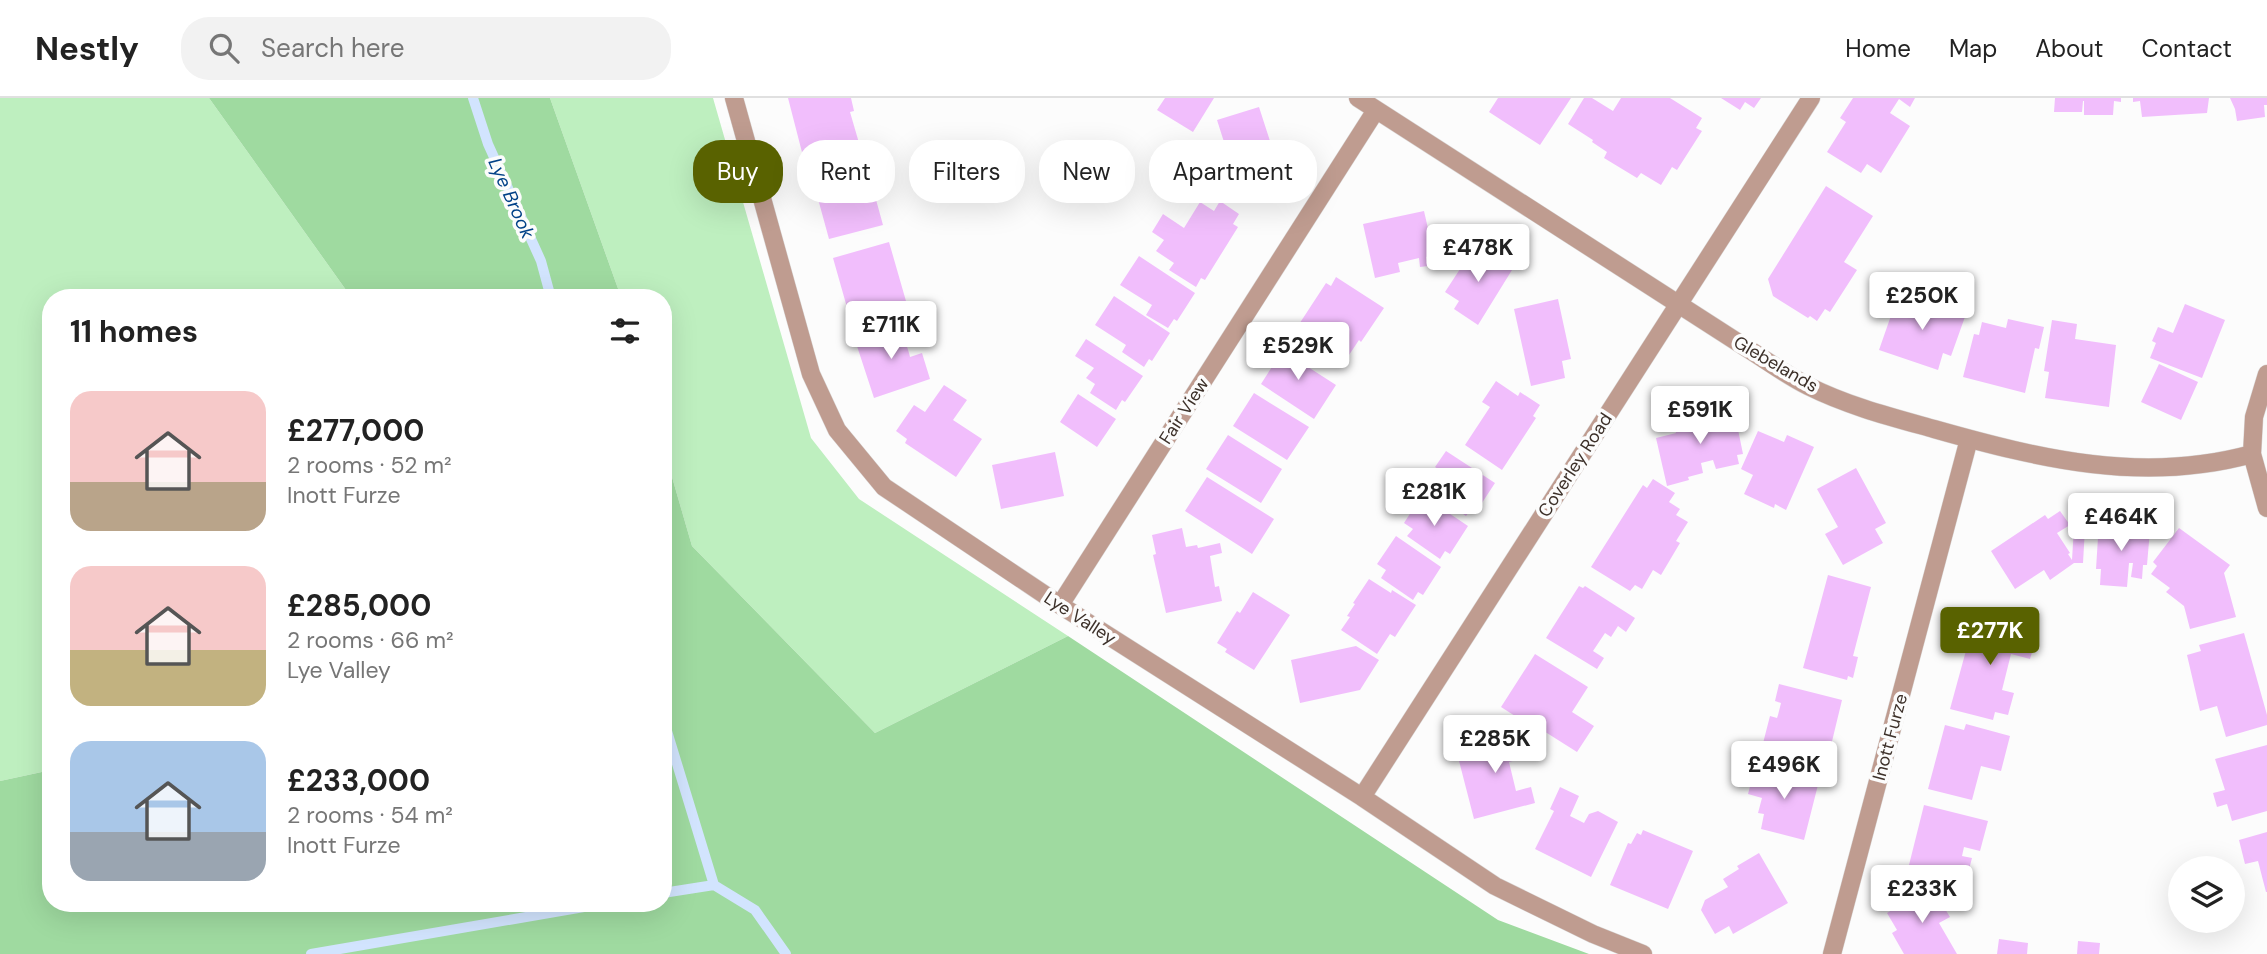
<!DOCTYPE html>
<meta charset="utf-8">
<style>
:root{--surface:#fff;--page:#f2f2f2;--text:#222;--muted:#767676;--line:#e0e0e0;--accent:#596200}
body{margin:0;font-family:"DM Sans",sans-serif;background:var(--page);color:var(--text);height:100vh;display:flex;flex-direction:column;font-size:26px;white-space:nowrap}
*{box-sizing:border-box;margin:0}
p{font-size:23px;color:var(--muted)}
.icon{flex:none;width:38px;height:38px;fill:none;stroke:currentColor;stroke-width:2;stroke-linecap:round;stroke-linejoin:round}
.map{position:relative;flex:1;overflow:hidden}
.panel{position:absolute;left:42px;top:191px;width:630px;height:623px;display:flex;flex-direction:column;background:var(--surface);border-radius:28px;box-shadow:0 7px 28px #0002}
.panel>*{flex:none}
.banner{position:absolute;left:693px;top:42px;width:665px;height:63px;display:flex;gap:14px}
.buttons{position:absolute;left:2168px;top:758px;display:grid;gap:14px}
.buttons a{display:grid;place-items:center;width:77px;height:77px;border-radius:50%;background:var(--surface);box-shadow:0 7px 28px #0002;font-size:35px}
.price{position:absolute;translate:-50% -60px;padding:0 16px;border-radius:7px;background:#fff;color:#222;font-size:23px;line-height:46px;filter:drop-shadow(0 2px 4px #0008)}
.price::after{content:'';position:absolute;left:50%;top:42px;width:21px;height:16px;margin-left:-10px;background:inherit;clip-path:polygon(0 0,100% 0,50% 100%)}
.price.active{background:var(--accent);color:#fff}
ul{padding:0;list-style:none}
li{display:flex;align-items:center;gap:21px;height:175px;padding:0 28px}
li span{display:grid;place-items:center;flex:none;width:196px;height:140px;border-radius:21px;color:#555}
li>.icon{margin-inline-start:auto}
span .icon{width:84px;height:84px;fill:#fffc;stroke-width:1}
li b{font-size:30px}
h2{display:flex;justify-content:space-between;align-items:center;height:84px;padding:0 28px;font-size:30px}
.tag{padding:0 24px;border-radius:28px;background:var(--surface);box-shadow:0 7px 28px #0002;font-size:24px;line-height:63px}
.tag.active{background:var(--accent);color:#fff}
header{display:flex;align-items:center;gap:42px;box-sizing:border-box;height:98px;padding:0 35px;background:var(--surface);border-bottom:2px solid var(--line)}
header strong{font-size:33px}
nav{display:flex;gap:38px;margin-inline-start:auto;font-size:24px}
.search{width:490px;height:63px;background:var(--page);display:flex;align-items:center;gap:18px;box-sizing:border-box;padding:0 24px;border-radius:28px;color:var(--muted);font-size:26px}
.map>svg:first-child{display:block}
.green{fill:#beefbf}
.forest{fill:#9fdaa0}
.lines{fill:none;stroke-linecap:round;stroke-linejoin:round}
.stream{stroke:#d2e4fe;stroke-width:10}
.building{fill:#f1befc}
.minor-casing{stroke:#dad7d6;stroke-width:19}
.minor{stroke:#bf9c90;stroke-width:18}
.labels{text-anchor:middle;stroke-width:7;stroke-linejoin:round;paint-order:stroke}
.street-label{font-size:18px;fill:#3d312a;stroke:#fcfcfc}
.water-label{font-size:19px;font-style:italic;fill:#014187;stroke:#fcfcfc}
</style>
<header>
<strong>Nestly</strong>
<div class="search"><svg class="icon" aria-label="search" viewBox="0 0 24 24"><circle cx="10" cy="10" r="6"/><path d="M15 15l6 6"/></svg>Search here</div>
<nav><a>Home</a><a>Map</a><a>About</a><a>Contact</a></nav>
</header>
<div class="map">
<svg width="2267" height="856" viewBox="0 0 2267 856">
<rect width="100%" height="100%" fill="#fcfcfc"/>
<path class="green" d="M0,0h209l142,199 -300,1v472l-51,11z
M550,0h163l98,340 48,61 209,137 -193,97 -183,-187 -29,-100v-148l-42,-1z"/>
<path class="forest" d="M209,0h341l71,199h-270z
M663,348l29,100 183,187 193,-97 430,284 91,34h-1589v-173l51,-11v133h612z"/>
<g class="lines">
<path class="stream" d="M473,0l15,46 53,117 10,37
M663,620l51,167
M663,795l51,-8 41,25 31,44
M311,856l296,-51"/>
</g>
<path class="building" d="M788,0h63l3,13 -4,1 9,31 -5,1 2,8 -44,11 -1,-5 -7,2z
M1165,0h49l-21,34 -36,-22z
M1498,0h73l-31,47 -51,-33z
M1584,0h8l21,13 8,-13h49l32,20 -6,10 6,3 -25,39 -5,-3 -11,18 -20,-12 -4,5 -33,-20 3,-6 -15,-10 1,-2 -25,-16z
M1721,0h40l-7,10 -9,-6 -5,8z
M1853,0h62l-5,9 -11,-8 -9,14 20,13 -29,47 -14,-9 -6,9 -34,-21 19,-30 -6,-4z
M2055,0h66v4l-7,-1 -1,14h-29v-14h-1l-1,11h-28z
M2133,0h76l-2,15 -65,4 -2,-16 -7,1z
M2230,0h37v7h-3l1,12 -28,4 -2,-12z
M1259,9l19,59 -54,18 -5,-16 12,-4 -14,-44z
M871,62l7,28 -17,5 2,6 12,-3 8,29 -54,14 -17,-62z
M1826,88l47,30 -29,46 13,8 -27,42 -5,-3 -8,12 -7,-5 -2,2 -35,-22 -5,-17z
M1220,103l19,13 -6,10 5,3 -33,53 -4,-2 -5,9 -27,-17 5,-7 -18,-12 8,-11 -12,-8 11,-18 21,14 16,-26 14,9z
M1424,113l10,44 -8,2 2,9 -8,1 -1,-9 -21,5 2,9 -25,6 -12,-54z
M1455,135l12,8 -18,29 -12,-8z
M889,144l17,59 -56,17 -17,-60z
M1475,148l37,24 -34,55 -24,-16 5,-8 -14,-9z
M1139,158l56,37 -18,28 -3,-2 -6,9 -22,-13 6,-10 -32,-20z
M1336,179l48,31 -23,34 -2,-2 -18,27 -49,-32 34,-52 5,3z
M1903,195l22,7 -5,16 7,2 6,-15 33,11 -15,42 -8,-3 -5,17 -59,-20 15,-43 3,1z
M1114,198l56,37 -18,28 -3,-2 -5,8 -22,-15 4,-7 -31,-20z
M1558,201l13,60 -9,2 3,17 -34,8 -17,-77z
M2185,206l40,16 -23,58 -52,-20 6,-15 -4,-2 6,-14 15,6z
M2008,221l36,8 -5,22 -4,-1 -10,45 -62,-16 11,-43 5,1 3,-13 24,6z
M2052,222l25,4 -2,15 41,6 -7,62 -64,-9 4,-26 -5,-1z
M912,223l4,12 -12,4 5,16 1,4 12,-4 8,26 -56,19 -19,-58z
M1086,241l57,37 -18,26 -3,-2 -6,10 -26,-17 5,-9 -9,-6 8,-10 -19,-12z
M1287,245l26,17 -5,7 28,18 -22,34 -53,-35z
M2159,266l39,18 -17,38 -40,-18z
M1496,283l22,15 2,-4 20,13 -7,11 3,2 -34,52 -37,-25 25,-38 -8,-5z
M944,287l23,15 -14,20 29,19 -26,38 -51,-34 2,-4 -11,-8 18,-26 11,7z
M1254,295l55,34 -22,33 -54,-34z
M1078,296l38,25 -19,28 -37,-25z
M1734,312l9,44 -6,1 2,9 -23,5 -3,-9 -12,3 2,10 -15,4 1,3 -22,6 -11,-48 20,-5 -3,-10z
M1758,333l26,11 3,-7 27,12 -28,63 -11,-6 -1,4 -30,-14 9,-19 -12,-6z
M1228,337l54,34 -21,34 -55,-34z
M1446,353l49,32 -19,29 -4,-4 -6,8 -32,-22 13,-19 -12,-8z
M1055,354l9,44 -63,13 -9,-44z
M1856,370l30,55 -11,6 8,14 -40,22 -18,-31 13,-7 -21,-38z
M1207,379l67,42 -22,35 -67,-43z
M1653,381l22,14 -6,9 11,7 -4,6 12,7 -12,19 4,2 -19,32 -8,-5 -11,19 -7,-4 -5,6 -39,-24 52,-82 4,3z
M1422,397l46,31 -18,28 -5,-3 -5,8 -33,-23 6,-7 -9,-6z
M2060,413l10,14 -13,8 13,20 -2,1 4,6 2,-33 11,1 -2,35h-9l-24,17 -6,-10 -29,19 -24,-38 54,-36 3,4z
M2099,424l34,3v4l17,1 -3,35h-4l-1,14 -11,-2 2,-14h-4l-2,24 -27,-2 1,-16h-5z
M1182,430l4,19 11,-2 1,3 22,-5 2,10 -12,3 5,31 4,-1 3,15 -56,12 -13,-58 3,-1 -4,-19z
M2179,430l51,37 -6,8 12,44 -46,12 -6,-23 -18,-14 4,-4 -19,-14 6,-8 -4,-4z
M1396,438l45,31 -18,28 -5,-3 -5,8 -32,-22 5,-8 -9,-6z
M1828,477l43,12 -18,69 5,1 -5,21 -5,-2 -1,4 -44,-12z
M1369,481l22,14 1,-3 24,15 -21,32 -5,-3 -13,20 -36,-24 9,-13 -3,-1 8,-12 -2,-1z
M1579,488l4,2 2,-2 50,32 -9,14 -8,-6 -7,11 -6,-4 -12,18 11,7 -7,11 -51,-31z
M1253,494l37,23 -36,55 -29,-18 2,-3 -10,-6 20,-32 3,2z
M1976,516l53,14 -2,8 9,3 -6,20 -19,-5 -9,36 12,3 -6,22 -13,-3 -2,8 -43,-11z
M2244,535l23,82v10l-41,12 -9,-31 -17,5 -13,-56 14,-4 -2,-6z
M1356,548l23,14 -19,30 -60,13 -9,-43z
M1535,556l53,33 -16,25 22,14 -17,26 -38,-24 -2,2 -36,-23z
M1779,586l63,16 -15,62 -9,-2 -1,5 -56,-14 9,-35 7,2 1,-3 3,-12 -6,-2z
M1497,621l28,17 -4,7 3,15 -15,4 7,29 15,-4 4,16 -61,16 -16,-62 49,-12 -19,-11z
M1966,626l44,12 -9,35 -20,-5 -9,34 -44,-11 17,-64 19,5z
M2267,647v66l-35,10 -5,-17 -10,3 -4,-14 12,-3 -10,-31z
M1756,666l63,17 -15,59 -43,-11 3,-15 -6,-1 4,-15 -14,-4z
M1560,689l19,9 -9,20 14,7 5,-9 9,-3 20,11 -27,55 -56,-28 19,-38 -4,-2z
M1924,707l64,16 -8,30 -16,-4 -2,9 10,2 -4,15 -6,-1 -2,10 -52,-13z
M1643,732l50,21 -25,58 -58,-24 18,-42 3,1 6,-11 4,2z
M2267,734v60h-1l-8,-31 -13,3 -6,-24z
M1759,755l29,50 -55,31 -4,-8 -14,8 -14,-24 4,-10 23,-13 -5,-8 16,-10 -2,-3z
M1931,788l19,31 -11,6 18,31h-53l-12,-21 5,-3 -10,-17z
M1999,841l29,4 -1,11h-30z
M2078,843l22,2 -1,11h-22z"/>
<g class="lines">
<defs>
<path id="minor" d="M734,0l77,276 26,56 47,57 176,118 302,192 133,89 98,48 50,20
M1358,0l387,249c21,13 41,28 63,39 40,20 83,31 126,43 106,30 209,55 318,25
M2267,276l-13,43 -2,37 15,54
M1060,507l316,-495
M1362,699l449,-699
M1832,856l137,-515"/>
</defs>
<use href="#minor" class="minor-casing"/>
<use href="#minor" class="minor"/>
</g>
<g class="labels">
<g class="street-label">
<text transform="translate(1776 266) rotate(30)" y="6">Glebelands</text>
<text transform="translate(1184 313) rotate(-57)" y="6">Fair View</text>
<text transform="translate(1575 367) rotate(-57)" y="6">Coverley Road</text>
<text transform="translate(1080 520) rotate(33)" y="6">Lye Valley</text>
<text transform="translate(1890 639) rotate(-75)" y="6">Inott Furze</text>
</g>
<g class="water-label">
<text transform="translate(512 100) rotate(66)" y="7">Lye Brook</text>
</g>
</g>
</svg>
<div class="buttons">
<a><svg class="icon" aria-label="layers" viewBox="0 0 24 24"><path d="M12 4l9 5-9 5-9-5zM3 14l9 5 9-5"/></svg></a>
</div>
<b class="price" style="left:1478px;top:186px">£478K</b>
<b class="price" style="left:1922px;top:234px">£250K</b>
<b class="price" style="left:891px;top:263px">£711K</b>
<b class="price" style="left:1298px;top:284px">£529K</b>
<b class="price" style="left:1700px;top:348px">£591K</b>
<b class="price" style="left:1434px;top:430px">£281K</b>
<b class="price" style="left:2121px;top:455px">£464K</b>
<b class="price active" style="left:1990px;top:569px">£277K</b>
<b class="price" style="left:1495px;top:677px">£285K</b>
<b class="price" style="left:1784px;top:703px">£496K</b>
<b class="price" style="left:1922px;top:827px">£233K</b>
<div class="banner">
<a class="tag active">Buy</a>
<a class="tag">Rent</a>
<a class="tag">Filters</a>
<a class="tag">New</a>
<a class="tag">Apartment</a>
</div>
<section class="panel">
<h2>11 homes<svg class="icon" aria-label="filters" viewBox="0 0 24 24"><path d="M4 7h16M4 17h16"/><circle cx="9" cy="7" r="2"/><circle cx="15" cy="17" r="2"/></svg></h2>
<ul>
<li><span style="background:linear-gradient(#f6c9c9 65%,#b9a48a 0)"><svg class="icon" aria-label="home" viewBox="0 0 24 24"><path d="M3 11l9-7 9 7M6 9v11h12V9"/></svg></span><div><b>£277,000</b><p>2 rooms · 52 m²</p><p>Inott Furze</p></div></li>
<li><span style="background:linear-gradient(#f6c9c9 60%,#c2b280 0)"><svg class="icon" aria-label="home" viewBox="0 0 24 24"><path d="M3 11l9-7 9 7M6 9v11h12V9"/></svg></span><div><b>£285,000</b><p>2 rooms · 66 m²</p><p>Lye Valley</p></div></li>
<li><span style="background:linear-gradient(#a9c7e8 65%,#9aa5b1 0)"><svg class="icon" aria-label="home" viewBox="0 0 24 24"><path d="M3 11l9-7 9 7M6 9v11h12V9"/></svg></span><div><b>£233,000</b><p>2 rooms · 54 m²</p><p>Inott Furze</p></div></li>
</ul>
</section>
</div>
